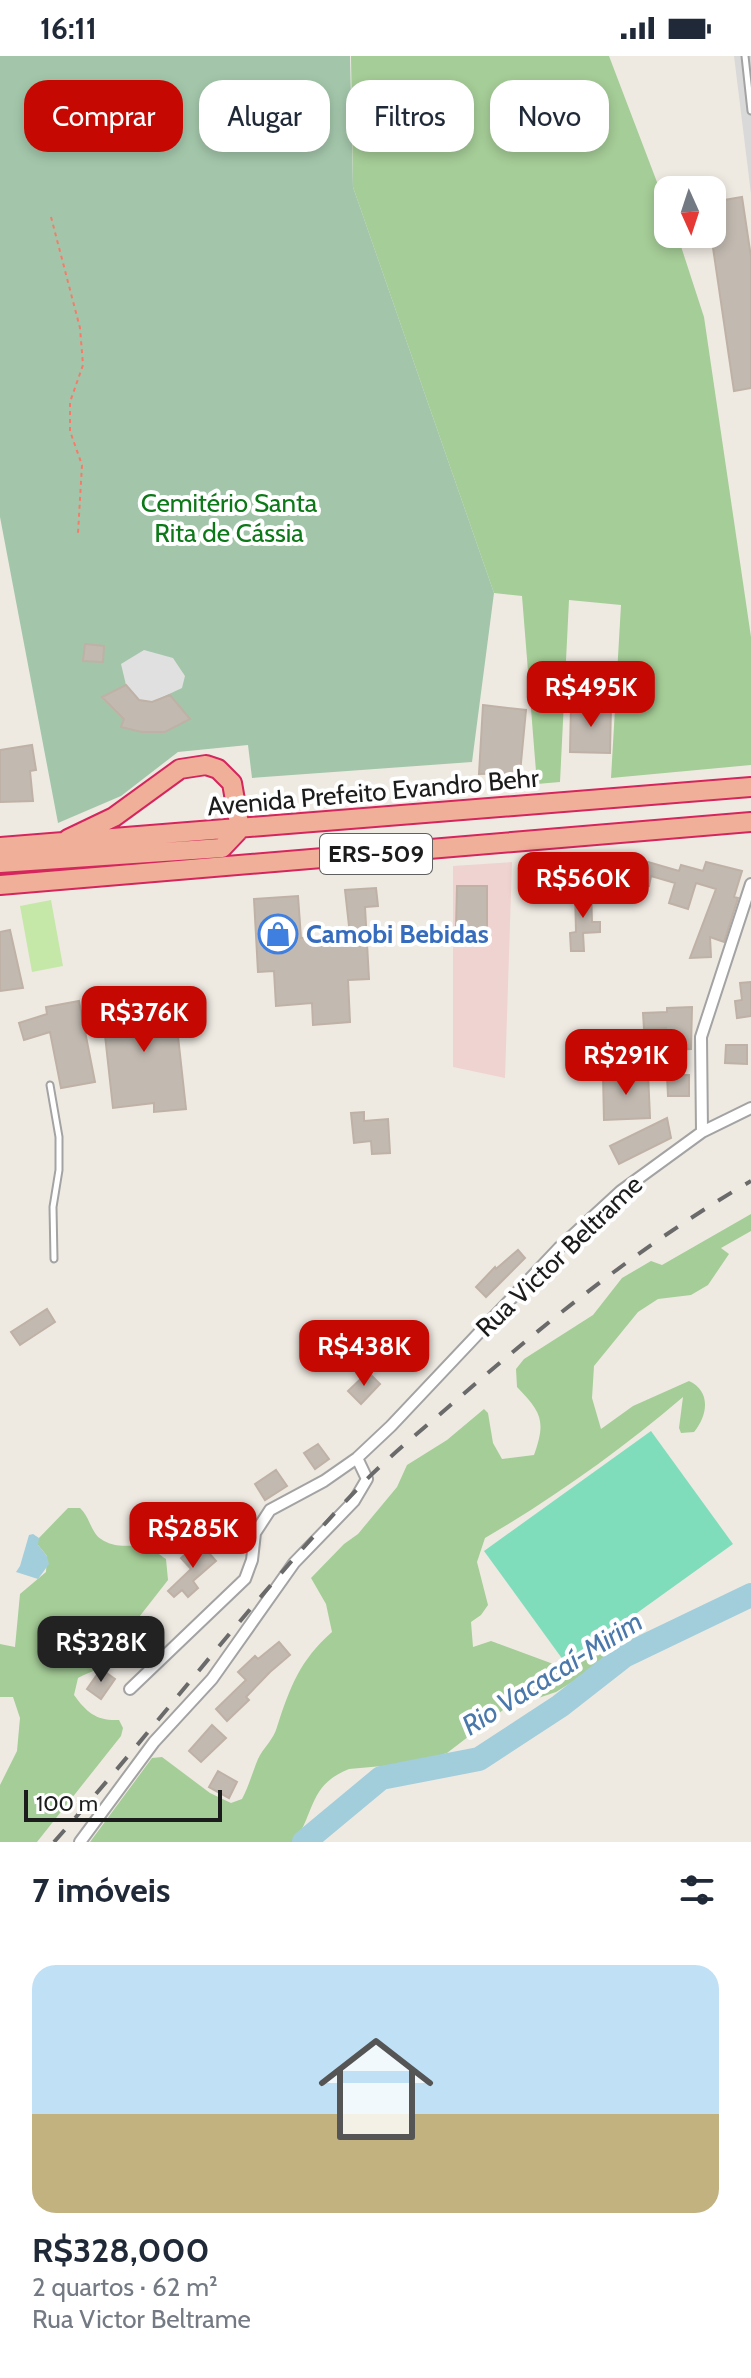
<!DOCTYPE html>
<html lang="pt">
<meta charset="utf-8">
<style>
:root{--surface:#fff;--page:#f2f2f3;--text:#1f2937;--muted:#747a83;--line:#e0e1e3;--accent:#c60802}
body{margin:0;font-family:Cabin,sans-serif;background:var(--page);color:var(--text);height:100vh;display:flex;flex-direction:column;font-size:30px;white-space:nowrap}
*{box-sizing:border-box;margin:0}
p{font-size:26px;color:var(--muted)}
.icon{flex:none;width:44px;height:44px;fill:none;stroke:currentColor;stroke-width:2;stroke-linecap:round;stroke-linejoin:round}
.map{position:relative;height:1786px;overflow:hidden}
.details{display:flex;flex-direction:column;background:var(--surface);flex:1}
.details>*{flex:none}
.top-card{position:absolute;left:24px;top:24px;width:704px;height:72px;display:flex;gap:16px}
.needle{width:52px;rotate:177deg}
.controls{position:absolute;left:654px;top:120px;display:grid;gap:16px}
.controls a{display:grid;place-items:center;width:72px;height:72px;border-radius:16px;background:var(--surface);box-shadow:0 4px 12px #0003;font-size:40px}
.scale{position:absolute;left:24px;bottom:20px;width:198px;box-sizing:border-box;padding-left:8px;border:4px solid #1c1c1c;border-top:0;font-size:22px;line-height:28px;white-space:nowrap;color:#1c1c1c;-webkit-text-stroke:6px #fff;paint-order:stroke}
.price{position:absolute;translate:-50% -68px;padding:0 18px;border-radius:16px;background:var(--accent);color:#fff;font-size:26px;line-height:52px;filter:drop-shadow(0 2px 4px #0008)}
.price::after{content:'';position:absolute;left:50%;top:48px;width:24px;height:18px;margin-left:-12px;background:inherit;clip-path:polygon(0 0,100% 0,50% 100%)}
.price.active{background:#222;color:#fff}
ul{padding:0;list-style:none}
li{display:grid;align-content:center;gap:16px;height:424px;padding:0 32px}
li+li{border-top:2px solid var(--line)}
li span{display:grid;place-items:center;height:248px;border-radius:24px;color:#555}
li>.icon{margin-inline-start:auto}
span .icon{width:144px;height:144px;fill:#fffc;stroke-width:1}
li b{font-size:34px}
h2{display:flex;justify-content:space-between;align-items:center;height:96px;padding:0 32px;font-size:34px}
.chip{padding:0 28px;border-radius:24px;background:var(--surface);box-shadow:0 4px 12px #0003;font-size:28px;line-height:72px}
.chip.active{background:var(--accent);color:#fff}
.status{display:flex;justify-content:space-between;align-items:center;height:56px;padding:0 40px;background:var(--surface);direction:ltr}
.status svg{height:22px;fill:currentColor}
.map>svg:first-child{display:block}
.residential{fill:#dad9d9}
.commercial{fill:#efd3d1}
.grass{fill:#c5e8a8}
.forest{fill:#a5cd97}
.cemetery{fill:#a3c6aa}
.pitch{fill:#80ddbb}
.parking{fill:#e0e0e0}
.water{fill:#a2cddb}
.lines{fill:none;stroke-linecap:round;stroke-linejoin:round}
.river{stroke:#a2cddb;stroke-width:24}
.building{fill:#c2bab1;stroke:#bfb1a5;stroke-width:2}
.service-casing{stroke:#a3a3a3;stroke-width:9}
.minor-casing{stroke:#a3a3a3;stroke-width:14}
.trunk-casing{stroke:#d5255d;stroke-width:22}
.path{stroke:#f87b69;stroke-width:2;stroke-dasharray:4 4;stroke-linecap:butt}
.service{stroke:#fff;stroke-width:5}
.minor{stroke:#fff;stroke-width:10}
.trunk{stroke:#f0af99;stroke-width:18}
.rail{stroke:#6a6a6a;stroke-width:4;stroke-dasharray:16 16;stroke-linecap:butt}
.labels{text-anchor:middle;stroke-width:8;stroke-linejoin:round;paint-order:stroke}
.shield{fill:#fff;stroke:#606060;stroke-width:2}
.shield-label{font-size:24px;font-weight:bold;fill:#1c1c1c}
.park-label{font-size:26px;fill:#0c7818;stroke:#fff}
.street-label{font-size:26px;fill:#1c1c1c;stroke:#fff}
.shop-label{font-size:26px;font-weight:bold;fill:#366cbe;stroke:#fff;text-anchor:start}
.water-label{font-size:28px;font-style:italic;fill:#4a78aa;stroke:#fff}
</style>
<div class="status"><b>16:11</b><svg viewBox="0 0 49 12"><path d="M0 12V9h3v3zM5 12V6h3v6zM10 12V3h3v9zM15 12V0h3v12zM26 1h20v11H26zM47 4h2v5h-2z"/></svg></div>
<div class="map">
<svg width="751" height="1786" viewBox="0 0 751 1786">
<rect width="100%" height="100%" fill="#eeeae2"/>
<path class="residential" d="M734,0h17v138z"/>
<path class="commercial" d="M512,806l-7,216 -52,-11v-201z"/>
<path class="grass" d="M51,844l12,66 -31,6 -12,-66z"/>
<path class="forest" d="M351,0h258l59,155v23h9l27,83 47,320v128l-140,13 10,-173 -52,-5 -9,182 -23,2 -15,-188 -28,-3 -141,-406z
M751,1158v17l-30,17 8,6 -21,31 -17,10 -33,4 -20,13 -44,54 -2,32 9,31 32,-23 56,-25c22,10 19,34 5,51l-13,1 -2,-5 4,-31c-62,53 -128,100 -198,141l-8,24 11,43 -7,10 -10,7 2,25 18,-6 65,24 17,2 59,-40 5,11 -28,15 -24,21 -29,18 -53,18 -56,43 -31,10 -67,6c-41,16 -34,45 -55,73h-204l62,-84 10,-1 48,36 21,10 11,-4c7,-13 10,-26 16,-40 5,-11 16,-20 19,-32 13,-40 23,-67 55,-95l-6,-28 -15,-26 33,-34 14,-10 39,-47 10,-22 40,-25 37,-31 4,4 5,30 9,16 32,-4c12,-34 8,-42 -17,-68l-1,-18 8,-10 69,-44 29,-37 29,-17 11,4z
M68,1452h12c10,9 11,25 21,31 14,10 28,5 43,8 8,1 16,8 22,12l2,21 -50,64 3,12c-8,7 -31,16 -43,22l-4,17c13,18 23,26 45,25l4,8 -2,8 -84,106h-37v-57l17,-34 3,-33 -7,-21h-13v-53l15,3 5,-53 26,-22 1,-16 -9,-11 -1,-5z"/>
<path class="cemetery" d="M0,0h350l3,131 141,406 -22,169 -220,16 -4,-33 -70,7 -57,44 -63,27 -58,-306z"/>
<path class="pitch" d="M651,1375l82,113 -167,120 -82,-113z"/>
<path class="parking" d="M144,594l29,8 12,18 -3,12 -30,14 -13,-2 -13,-15 -5,-21z"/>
<path class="water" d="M33,1478l6,4 -1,7 9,11 2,8 -11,15 -22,-7 4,-6 9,-31z"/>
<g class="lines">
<path class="river" d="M304,1786l77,-64 98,-19 81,-53 64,-50 127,-61"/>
</g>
<path class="building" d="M742,141l9,60v131l-17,3 -23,-157 1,-32z
M85,588l19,2 -1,16 -20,-1z
M126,629l13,15 13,2 18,-7 20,24 -25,13h-23l-21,-5 3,-8 -22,-22z
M483,649l43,5 -6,63 -41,1z
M571,649h40l-1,48 -40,-1z
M32,689l4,25 -6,1 3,30 -33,1v-52z
M641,804l38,11 2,-6 22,6 3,-9 36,9 -8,26 4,1 -14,44 -14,-5 1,20 -21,1 26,-69 -20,-6 -8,26 -19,-6 6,-20 -24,-7 -2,10 -18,-3v13l-27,-1v3h-11l-1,-23 22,-1v-6l25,1z
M457,830h30v43h-31z
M376,832l2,18 -13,1 4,72 -21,1 2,42 -37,3 -1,-22 -36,3 -2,-35 -16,1 -4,-73 44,-3 3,42 49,-3 -5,-45z
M591,833l1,33h8v10l-17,1 1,18h-13l-1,-18 6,-1 -1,-42z
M10,874l13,58 -23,3v-59z
M751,926v34l-14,2 -2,-17 7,-1 -2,-17z
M129,940l1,8 44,-4 12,109 -32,3v-9l-41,5 -12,-109z
M79,945l16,81 -34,6 -11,-56 -26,8 -5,-17 28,-9 -1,-7z
M692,951l-1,42 -25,1v-22l-22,1 -1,-16 24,-1v-4z
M646,976l1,19 -15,1 -1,-19z
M726,989h21v19l-22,-1z
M648,1017l2,45 -46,2 -1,-45z
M667,1019h22v21h-21z
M364,1056v9l24,-2 2,34 -18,1 -1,-13 -17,2 -3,-30z
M667,1062l4,20 -52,26 -9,-18z
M518,1194l7,8 -39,39 -10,-10 19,-20 1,2z
M47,1253l8,13 -35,23 -9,-13z
M368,1316l12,12 -19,20 -13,-13z
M318,1388l11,15 -14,10 -11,-16z
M276,1414l11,16 -22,14 -10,-16z
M199,1486l17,19 -23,20 5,7 -10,9 -6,-7 -8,7 -6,-6 23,-22 -10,-11z
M279,1586l11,13 -20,17 -24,25 3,3 -22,21 -11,-12 30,-29 -8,-8 17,-16 3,3z
M101,1613l14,10 -14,20 -14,-10z
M212,1669l14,13 -25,24 -12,-11z
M218,1715l19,11 -8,16 -20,-11z"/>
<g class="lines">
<defs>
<path id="service" d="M745,0l6,55
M50,1029l9,52v33l-6,37 1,52"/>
<path id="minor" d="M702,1076l-1,-95 50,-153
M130,1633l115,-110 7,-19 3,-27 15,-23 54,-29 33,-23 34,-32 168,-178 62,-57 81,-59 49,-24
M80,1786l74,-100 58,-63 82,-116 60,-62 13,-22 -10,-21"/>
<path id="trunk" d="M0,791l751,-60
M0,807l222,-15 18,-19 -8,-46 -14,-14 -12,-4 -26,4 -66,48 -46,22
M0,829l751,-63"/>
</defs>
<use href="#service" class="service-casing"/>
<use href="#minor" class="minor-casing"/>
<use href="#trunk" class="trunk-casing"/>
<path class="path" d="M51,161l29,111 3,37 -13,37v29l12,34 -4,68"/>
<use href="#service" class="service"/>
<use href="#minor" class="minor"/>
<use href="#trunk" class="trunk"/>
<path class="rail" d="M54,1786c106,-119 201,-247 311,-361 30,-30 64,-57 95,-84 92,-80 186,-155 291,-216"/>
</g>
<defs>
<symbol id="shop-ring" viewBox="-11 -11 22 22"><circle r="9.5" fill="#fff" stroke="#3f7fe0" stroke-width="1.5"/><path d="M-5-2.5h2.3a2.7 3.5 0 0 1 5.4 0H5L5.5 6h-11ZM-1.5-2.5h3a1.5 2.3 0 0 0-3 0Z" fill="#3f7fe0"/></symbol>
</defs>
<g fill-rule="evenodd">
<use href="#shop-ring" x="256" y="856" width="44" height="44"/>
</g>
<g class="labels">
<rect class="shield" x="320" y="778" width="112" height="40" rx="6"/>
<g class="shield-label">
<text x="376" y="806">ERS-509</text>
</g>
<g class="park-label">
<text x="229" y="456">Cemitério Santa<tspan x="229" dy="30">Rita de Cássia</tspan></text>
</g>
<g class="street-label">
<text transform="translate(373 736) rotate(-5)" y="9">Avenida Prefeito Evandro Behr</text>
<text transform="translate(559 1200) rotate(-44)" y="9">Rua Victor Beltrame</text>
</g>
<g class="shop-label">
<text x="306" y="887">Camobi Bebidas</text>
</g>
<g class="water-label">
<text transform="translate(552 1617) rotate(-32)" y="10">Rio Vacacaí-Mirim</text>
</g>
</g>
</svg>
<div class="controls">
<a><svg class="needle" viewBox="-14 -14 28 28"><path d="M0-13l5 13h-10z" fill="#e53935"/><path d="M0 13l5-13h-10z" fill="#747a83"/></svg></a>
</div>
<div class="scale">100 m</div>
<b class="price" style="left:591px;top:673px">R$495K</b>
<b class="price" style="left:583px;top:864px">R$560K</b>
<b class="price" style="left:144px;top:998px">R$376K</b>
<b class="price" style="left:626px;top:1041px">R$291K</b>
<b class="price" style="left:364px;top:1332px">R$438K</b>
<b class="price" style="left:193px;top:1514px">R$285K</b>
<b class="price active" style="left:101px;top:1628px">R$328K</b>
<div class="top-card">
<a class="chip active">Comprar</a>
<a class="chip">Alugar</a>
<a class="chip">Filtros</a>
<a class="chip">Novo</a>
</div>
</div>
<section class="details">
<h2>7 imóveis<svg class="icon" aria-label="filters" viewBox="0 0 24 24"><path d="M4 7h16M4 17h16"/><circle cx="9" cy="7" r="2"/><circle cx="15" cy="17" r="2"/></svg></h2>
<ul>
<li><span style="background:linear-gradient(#bfe0f5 60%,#c2b280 0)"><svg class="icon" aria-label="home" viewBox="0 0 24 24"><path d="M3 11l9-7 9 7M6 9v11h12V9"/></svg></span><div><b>R$328,000</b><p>2 quartos · 62 m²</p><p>Rua Victor Beltrame</p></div></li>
</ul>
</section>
